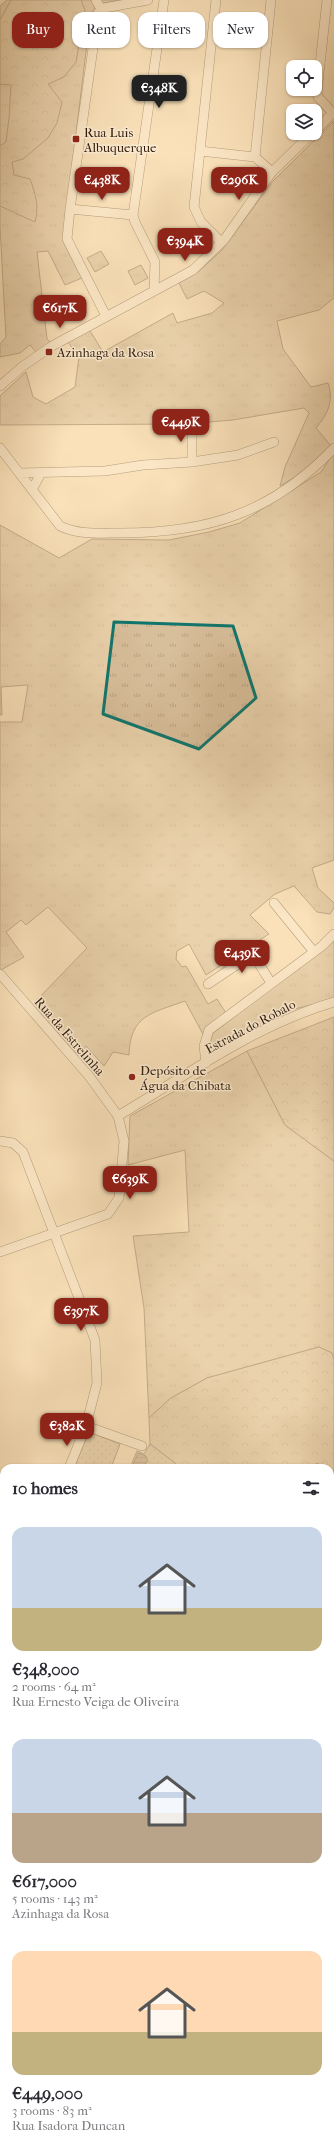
<!DOCTYPE html>
<meta charset="utf-8">
<style>
:root{--surface:#fff;--page:#f7f7f7;--text:#2b2b33;--muted:#7c7c81;--accent:#8f2418}
body{margin:0;font-family:"IM FELL French Canon",serif;background:var(--page);color:var(--text);height:100vh;display:flex;flex-direction:column;font-size:15px;white-space:nowrap}
*{box-sizing:border-box;margin:0}
p{font-size:13px;color:var(--muted)}
.icon{flex:none;width:22px;height:22px;fill:none;stroke:currentColor;stroke-width:2;stroke-linecap:round;stroke-linejoin:round}
.map{position:relative;flex:1;overflow:hidden}
.details{position:absolute;left:0px;top:1464px;width:334px;height:692px;display:flex;flex-direction:column;background:var(--surface);border-radius:12px 12px 0 0;box-shadow:0 1px 3px #0004}
.details>*{flex:none}
.top-card{position:absolute;left:12px;top:12px;width:310px;height:36px;display:flex;gap:8px}
.fabs{position:absolute;left:286px;top:60px;display:grid;gap:8px}
.fabs a{display:grid;place-items:center;width:36px;height:36px;border-radius:8px;background:var(--surface);box-shadow:0 1px 3px #0004;font-size:20px}
.price{position:absolute;translate:-50% -34px;padding:0 9px;border-radius:8px;background:var(--accent);color:#fff;font-size:13px;line-height:26px;filter:drop-shadow(0 1px 2px #0008)}
.price::after{content:'';position:absolute;left:50%;top:24px;width:12px;height:9px;margin-left:-6px;background:inherit;clip-path:polygon(0 0,100% 0,50% 100%)}
.price.current{background:#222;color:#fff}
ul{padding:0;list-style:none}
li{display:grid;align-content:center;gap:8px;height:212px;padding:0 12px}
li span{display:grid;place-items:center;height:124px;border-radius:12px;color:#555}
li>.icon{margin-inline-start:auto}
span .icon{width:72px;height:72px;fill:#fffc;stroke-width:1}
li b{font-size:17px}
h2{display:flex;justify-content:space-between;align-items:center;height:48px;padding:0 12px;font-size:17px}
.tag{padding:0 14px;border-radius:12px;background:var(--surface);box-shadow:0 1px 3px #0004;font-size:14px;line-height:36px}
.tag.current{background:var(--accent);color:#fff}
.map>svg:first-child{display:block}
.grass{fill:url(#grass-tufts);stroke:#846c52}
.forest{fill:url(#forest-crowns);stroke:#846c52}
.garden{fill:url(#garden-dots);stroke:#846c52}
.water{fill:url(#water-rules);stroke:#80684e}
.lines{fill:none;stroke-linecap:round;stroke-linejoin:round}
.minor-casing{stroke:#624b34;stroke-width:10}
.major-casing{stroke:#301908;stroke-width:14}
.minor{stroke:#fcecd2;stroke-width:9}
.major{stroke:#fae1b9;stroke-width:12}
.marked{fill:none;stroke:#0f766e;stroke-width:3;stroke-linejoin:round}
.poi-dot{fill:#8f2418;stroke:#fcecd2;stroke-width:1.5}
.labels{text-anchor:middle;stroke-width:3;stroke-linejoin:round;paint-order:stroke}
.poi-label{font-size:13px;fill:#301908;stroke:#fcecd2;text-anchor:start}
.street-label{font-size:13px;fill:#301908;stroke:#fcecd2}
</style>
<div class="map">
<svg width="334" height="2156" viewBox="0 0 334 2156">
<defs>
<pattern id="grass-tufts" width="24" height="20" patternUnits="userSpaceOnUse"><rect width="24" height="20" fill="#d8bf9b"/><path d="M3 7l-1-3M5 7V3M7 7l1-3M15 17l-1-3M17 17v-4M19 17l1-3" fill="none" stroke="#baa484"/></pattern>
<pattern id="forest-crowns" width="20" height="18" patternUnits="userSpaceOnUse"><rect width="20" height="18" fill="#d8bf9b"/><path d="M2 6a3 3 0 1 1 6 0M12 15a3 3 0 1 1 6 0" fill="none" stroke="#baa484"/></pattern>
<pattern id="garden-dots" width="8" height="8" patternUnits="userSpaceOnUse"><rect width="8" height="8" fill="#d8bf9b"/><path d="M2 2h.1M6 6h.1" fill="none" stroke="#baa484" stroke-width="1.8" stroke-linecap="round"/></pattern>
<pattern id="water-rules" width="6" height="5" patternUnits="userSpaceOnUse"><rect width="6" height="5" fill="#b59d7d"/><path d="M0 2.5h6" fill="none" stroke="#947f64"/></pattern>
</defs>
<rect width="100%" height="100%" fill="#fae1b9"/>
<filter id="stains"><feTurbulence type="fractalNoise" baseFrequency=".005" numOctaves="4"/><feColorMatrix values="0 0 0 0 .2 0 0 0 0 .09 0 0 0 0 .02 0 0 0 .5 -.17"/></filter>
<radialGradient id="worn" r=".72"><stop offset=".6" stop-color="#630" stop-opacity="0"/><stop offset="1" stop-color="#630" stop-opacity=".3"/></radialGradient>
<path class="grass" d="M7,0h114l-23,4 -7,9 -4,30 -24,198 19,37 -17,7 -17,-34 -11,1 10,87 3,3 -13,11 -7,-8 -10,8 -20,4v-13l6,-7 -6,-110v-221z
M334,121v177l-15,12 -42,11 6,28 28,38 17,-4c6,18 0,31 -12,45l16,19 -25,23 -27,16 5,-19 24,-54 -5,-5 -71,12 -48,4 -185,1v-29l26,-24 7,25 13,7 29,-17 4,-30 -11,-15 21,-13 14,23 70,-39 4,10 35,-10 12,-10 -20,-12 -17,8 -8,-16 19,-11 24,-22 51,-69z
M101,251l8,13 -14,8 -8,-14z
M141,265l7,13 -13,7 -7,-14z
M334,452v408l-22,8 6,20 16,15v5l-4,6 -13,-2 -23,-26 -19,8 -25,21 19,19 -63,41 -17,-31 -12,7 -1,8 6,8 4,-1 22,38 9,-5 9,14 -22,23 -19,-35c-33,12 -55,14 -56,54l-16,-3 -9,14 -18,-20 -7,10 -47,-51 55,-57 -39,-41 -22,18 -5,-5 -15,12 18,25 -23,13 -1,-2v-246h22l6,-37 -27,2 1,28h-2v-190l59,33 33,-19 77,1 40,-8 31,-9 81,-51z
M334,940v59l-43,11 -77,44 -6,-7 5,-14z
M247,1051l38,74 49,36v199l-2,-7 -13,-6 -112,31 -36,20 -22,20 -5,-110 -11,-72 56,-4 -4,-82 -57,15 2,-49z
M330,1473l4,3v250l-4,5z
M0,1821l4,9v122l-4,6z
M4,1974v49c-4,-14 -4,-36 0,-49z
M4,2062v50l-4,7v-50z
M4,2129v23h28l6,4h-38v-19z
M47,2152h71l5,4h-65z"/>
<path class="forest" d="M11,0h70l4,10 -9,52 -12,15 -16,7 14,18 -5,21 -9,15 -25,21 -11,3 2,13 16,4c6,16 9,27 5,43l-35,-16v-60l6,-4 3,-24 2,-33 -11,-1v-64z
M334,1017v144l-49,-36 -38,-74z
M319,1347l13,6 2,7v116l-4,-3v-5h-7l-6,-5 -4,5h-137l-1,-5 -25,-19 -1,-26 22,-20 36,-20z"/>
<path class="garden" d="M88,1434h6l26,10 -9,24h-37z
M150,1444l25,19 1,5h-46l7,-17 7,3z"/>
<path class="water" d="M138,1453l8,3 2,5 -6,6h-10z"/>
<g class="lines">
<defs>
<path id="minor" d="M96,0l5,9
M216,0l-22,207 7,15 20,20
M327,0l-10,92 1,5 15,16
M315,131l19,-19
M200,151l55,6 17,15
M255,157l16,-157
M70,209l63,6
M154,290l1,-28 -20,-40 -2,-7 31,-215
M106,316l-39,-77 3,-30 28,-196 6,-5 44,-8
M0,386l23,-20 29,-20 141,-76 31,-30 48,-68 40,-39
M192,425v37
M0,448l60,78c18,9 40,7 60,7 88,0 152,-20 214,-85
M19,473l86,-2 38,-6 49,-3 46,-7 36,-13
M32,490l9,-17
M274,903l40,49
M0,974l89,102 29,40 6,25 -5,57 -11,16 -108,38
M208,984l45,-30 18,29
M206,1063l-2,-17 5,-16 113,-84 12,-12
M118,1116c70,-42 138,-91 216,-114
M0,1141l13,2 10,9 72,188 2,43 -11,43 -17,42
M86,1426l56,20
M0,1580l4,-2
M0,1680l4,-2
M0,1809l4,-1"/>
<path id="major" d="M0,1781l4,6
M0,1969l4,-7"/>
</defs>
<use href="#minor" class="minor-casing"/>
<use href="#major" class="major-casing"/>
<use href="#minor" class="minor"/>
<use href="#major" class="major"/>
</g>
<path d="M0 0H334V2156H0ZM114,622l119,4 23,72 -57,51 -96,-35z" fill="#fae1b9" fill-opacity=".55" fill-rule="evenodd"/>
<path class="marked" d="M114,622l119,4 23,72 -57,51 -96,-35z"/>
<g class="poi-dot">
<rect x="72" y="135" width="8" height="8" rx="2"/>
<rect x="45" y="348" width="8" height="8" rx="2"/>
<circle cx="132" cy="1077" r="4"/>
</g>
<g class="labels">
<g class="poi-label">
<text x="84" y="137">Rua Luis<tspan x="84" dy="15">Albuquerque</tspan></text>
<text x="57" y="357">Azinhaga da Rosa</text>
<text x="140" y="1075">Depósito de<tspan x="140" dy="15">Água da Chibata</tspan></text>
</g>
<g class="street-label">
<text transform="translate(250 1026) rotate(-28)" y="5">Estrada do Robalo</text>
<text transform="translate(70 1036) rotate(49)" y="5">Rua da Estrelinha</text>
</g>
</g>
<rect width="100%" height="100%" filter="url(#stains)"/>
<rect width="100%" height="100%" fill="url(#worn)"/>
</svg>
<div class="fabs">
<a><svg class="icon" aria-label="locate" viewBox="0 0 24 24"><circle cx="12" cy="12" r="6"/><path d="M12 2v4M12 18v4M2 12h4M18 12h4"/></svg></a>
<a><svg class="icon" aria-label="layers" viewBox="0 0 24 24"><path d="M12 4l9 5-9 5-9-5zM3 14l9 5 9-5"/></svg></a>
</div>
<b class="price current" style="left:159px;top:109px">€348K</b>
<b class="price" style="left:102px;top:201px">€438K</b>
<b class="price" style="left:239px;top:201px">€296K</b>
<b class="price" style="left:185px;top:262px">€394K</b>
<b class="price" style="left:60px;top:329px">€617K</b>
<b class="price" style="left:181px;top:443px">€449K</b>
<b class="price" style="left:242px;top:974px">€439K</b>
<b class="price" style="left:130px;top:1200px">€639K</b>
<b class="price" style="left:81px;top:1332px">€397K</b>
<b class="price" style="left:67px;top:1447px">€382K</b>
<div class="top-card">
<a class="tag current">Buy</a>
<a class="tag">Rent</a>
<a class="tag">Filters</a>
<a class="tag">New</a>
</div>
<section class="details">
<h2>10 homes<svg class="icon" aria-label="filters" viewBox="0 0 24 24"><path d="M4 7h16M4 17h16"/><circle cx="9" cy="7" r="2"/><circle cx="15" cy="17" r="2"/></svg></h2>
<ul>
<li><span style="background:linear-gradient(#c9d6e8 65%,#c2b280 0)"><svg class="icon" aria-label="home" viewBox="0 0 24 24"><path d="M3 11l9-7 9 7M6 9v11h12V9"/></svg></span><div><b>€348,000</b><p>2 rooms · 64 m²</p><p>Rua Ernesto Veiga de Oliveira</p></div></li>
<li><span style="background:linear-gradient(#c9d6e8 60%,#b9a48a 0)"><svg class="icon" aria-label="home" viewBox="0 0 24 24"><path d="M3 11l9-7 9 7M6 9v11h12V9"/></svg></span><div><b>€617,000</b><p>5 rooms · 143 m²</p><p>Azinhaga da Rosa</p></div></li>
<li><span style="background:linear-gradient(#ffd9b3 65%,#c2b280 0)"><svg class="icon" aria-label="home" viewBox="0 0 24 24"><path d="M3 11l9-7 9 7M6 9v11h12V9"/></svg></span><div><b>€449,000</b><p>3 rooms · 83 m²</p><p>Rua Isadora Duncan</p></div></li>
</ul>
</section>
</div>
